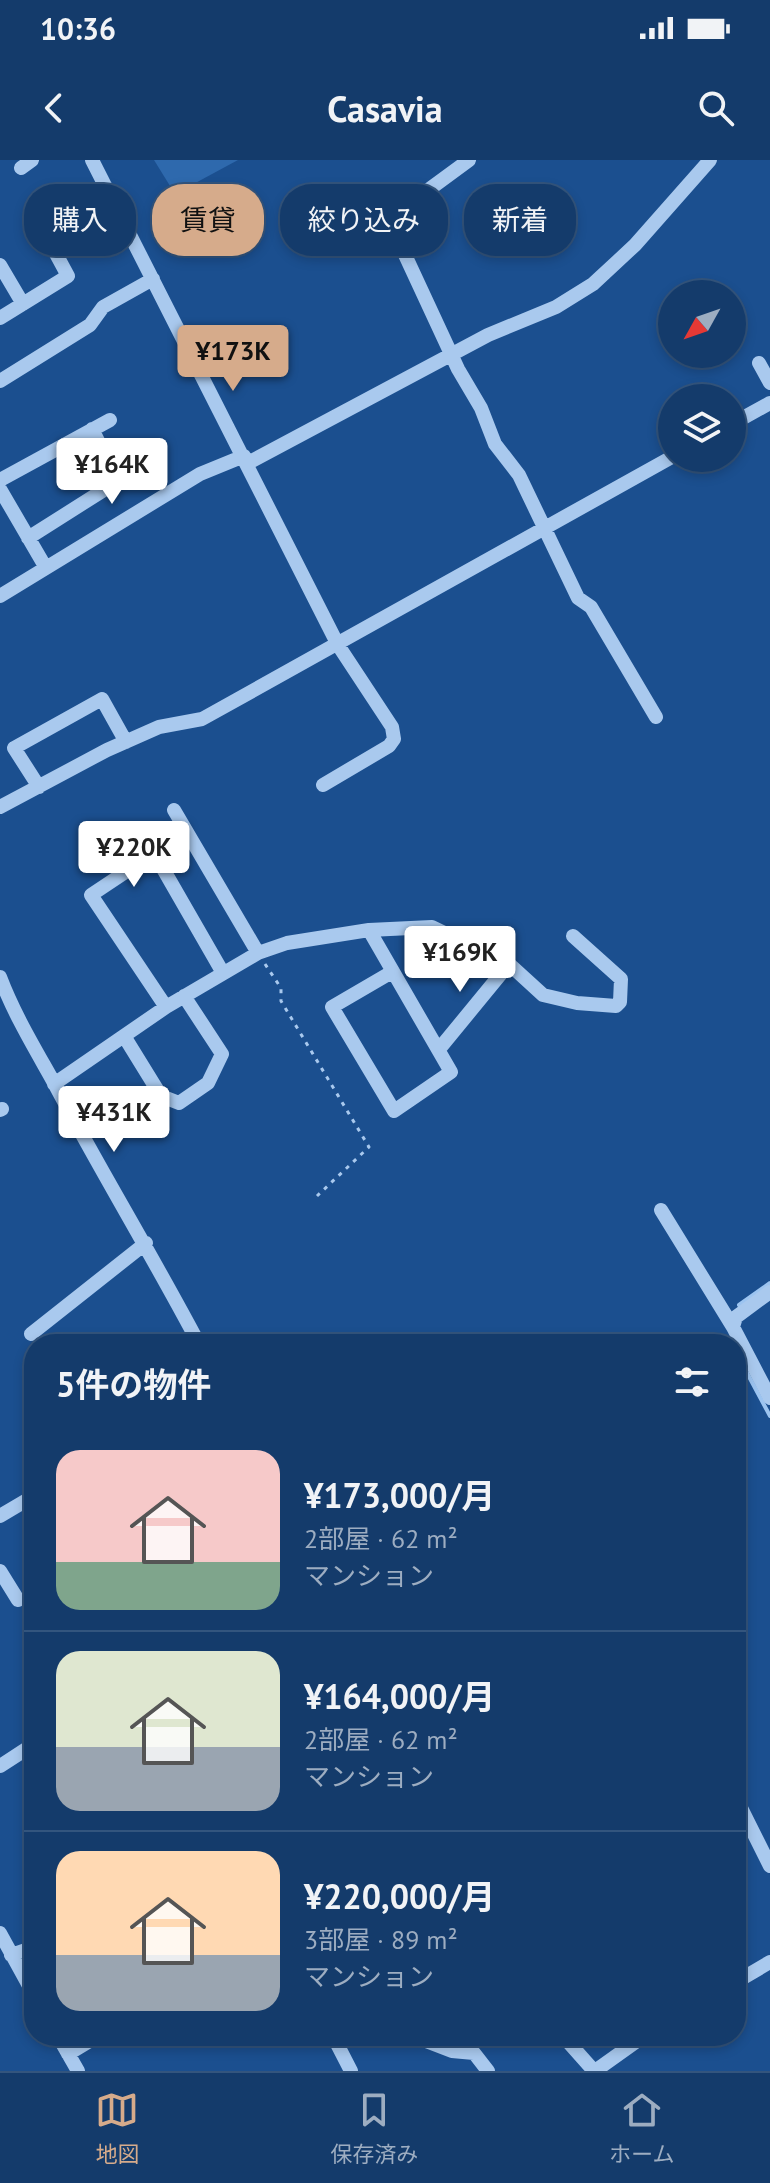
<!DOCTYPE html>
<html lang="ja">
<meta charset="utf-8">
<style>
:root{--surface:#143b6b;--page:#214673;--text:#f1f3f6;--muted:#9dadc1;--line:#33557e;--accent:#d6ab8b}
body{margin:0;font-family:"PT Sans","Noto Sans JP",sans-serif;background:var(--page);color:var(--text);height:100vh;display:flex;flex-direction:column;font-size:30px;white-space:nowrap}
*{box-sizing:border-box;margin:0}
p{font-size:26px;color:var(--muted)}
.icon{flex:none;width:44px;height:44px;fill:none;stroke:currentColor;stroke-width:2;stroke-linecap:round;stroke-linejoin:round}
.map{position:relative;flex:1;overflow:hidden}
.sheet{position:absolute;left:24px;top:1174px;width:722px;height:712px;display:flex;flex-direction:column;background:var(--surface);border-radius:32px;box-shadow:0 4px 12px #0003,0 0 0 2px var(--line)}
.sheet>*{flex:none}
.guide{position:absolute;left:24px;top:24px;width:722px;height:72px;display:flex;gap:16px}
.needle{width:52px;rotate:230deg}
.controls{position:absolute;left:658px;top:120px;display:grid;gap:16px}
.controls a{display:grid;place-items:center;width:88px;height:88px;border-radius:50%;background:var(--surface);box-shadow:0 4px 12px #0003,0 0 0 2px var(--line);font-size:40px}
.price{position:absolute;translate:-50% -68px;padding:0 18px;border-radius:8px;background:#fff;color:#222;font-size:26px;line-height:52px;filter:drop-shadow(0 2px 4px #0008)}
.price::after{content:'';position:absolute;left:50%;top:48px;width:24px;height:18px;margin-left:-12px;background:inherit;clip-path:polygon(0 0,100% 0,50% 100%)}
.price.current{background:var(--accent);color:#111}
ul{padding:0;list-style:none}
li{display:flex;align-items:center;gap:24px;height:200px;padding:0 32px}
li+li{border-top:2px solid var(--line)}
li span{display:grid;place-items:center;flex:none;width:224px;height:160px;border-radius:24px;color:#555}
li>.icon{margin-inline-start:auto}
span .icon{width:96px;height:96px;fill:#fffc;stroke-width:1}
li b{font-size:34px}
h2{display:flex;justify-content:space-between;align-items:center;height:96px;padding:0 32px;font-size:34px}
.tag{padding:0 28px;border-radius:32px;background:var(--surface);box-shadow:0 4px 12px #0003,0 0 0 2px var(--line);font-size:28px;line-height:72px}
.tag.current{background:var(--accent);color:#111}
.status{display:flex;justify-content:space-between;align-items:center;height:56px;padding:0 40px;background:var(--surface);direction:ltr}
.status svg{height:22px;fill:currentColor}
header{display:flex;justify-content:space-between;align-items:center;height:104px;padding:0 32px;background:var(--surface);font-size:36px;font-weight:700}
.tabs{display:flex;justify-content:space-around;align-items:center;height:112px;border-top:2px solid var(--line);background:var(--surface);font-size:22px;color:var(--muted)}
.tabs a{display:grid;justify-items:center;gap:4px}
.tabs .current{color:var(--accent)}
.map>svg:first-child{display:block}
.green{fill:#2e69ad}
.lines{fill:none;stroke-linecap:round;stroke-linejoin:round}
.stream{stroke:#9cc4f0;stroke-width:4}
.path{stroke:#a9c9ee;stroke-width:3;stroke-dasharray:4 6;stroke-linecap:butt}
.minor{stroke:#a9c9ee;stroke-width:14}
</style>
<div class="status"><b>10:36</b><svg viewBox="0 0 49 12"><path d="M0 12V9h3v3zM5 12V6h3v6zM10 12V3h3v9zM15 12V0h3v12zM26 1h20v11H26zM47 4h2v5h-2z"/></svg></div>
<header><svg class="icon" aria-label="back" viewBox="0 0 24 24"><path d="M15 5l-7 7 7 7"/></svg>Casavia<svg class="icon" aria-label="search" viewBox="0 0 24 24"><circle cx="10" cy="10" r="6"/><path d="M15 15l6 6"/></svg></header>
<div class="map">
<svg width="770" height="1911" viewBox="0 0 770 1911">
<rect width="100%" height="100%" fill="#1b4f8f"/>
<path class="green" d="M154,0h84l-63,34z"/>
<g class="lines">
<path class="stream" d="M739,1145l31,-22
M739,1198l31,58
M645,1883l12,-7"/>
<path class="path" d="M265,804l16,24v13l88,146 -52,49"/>
<path class="minor" d="M92,0l246,485 54,82 2,12 -5,7 -66,39
M469,0l-53,39 -29,17 71,153 23,39 14,36 24,31 59,123 13,9 65,110
M21,8l11,-8
M0,105l23,39
M0,158l68,-42 -20,-37 11,-7 27,-1 33,-17
M759,203l11,20
M0,221l90,-56 13,-18 50,-28
M732,264l38,-21
M248,303l240,-128 68,-28 37,-23 42,-39 75,-85
M0,320l110,-60
M0,329l46,79
M28,378l90,-57 -26,-52
M0,436l200,-122 44,-18
M39,627l-25,-39 88,-49 24,43
M0,647l107,-57 52,-23 43,-8 470,-262
M174,650l84,143
M369,770l82,142 -57,39 -62,-104 60,-35
M0,817c14,37 34,70 53,104 47,89 99,174 146,263
M166,847l-75,-112 63,-42 69,120
M124,876l37,60 18,7 29,-20 14,-29 -38,-58
M440,888l69,-84
M54,924l112,-77 92,-54 29,-10 82,-13 63,-3 77,37 34,31 34,8 39,3 4,-4 1,-23 -48,-43
M0,950l2,-1
M661,1050l72,117
M770,1132l-34,25 -3,10 37,71
M31,1174l115,-91
M0,1356l32,-19
M0,1411l18,29
M0,1606l34,-22
M736,1638l34,68
M0,1773l34,62
M11,1795l23,-8
M736,1822l34,-20
M58,1876l20,35
M333,1876l18,35
M413,1876l39,15 22,2 14,18
M563,1876l31,35
M68,1894l30,-18
M595,1911l49,-35"/>
</g>
</svg>
<div class="controls">
<a><svg class="needle" viewBox="-14 -14 28 28"><path d="M0-13l5 13h-10z" fill="#e53935"/><path d="M0 13l5-13h-10z" fill="#9dadc1"/></svg></a>
<a><svg class="icon" aria-label="layers" viewBox="0 0 24 24"><path d="M12 4l9 5-9 5-9-5zM3 14l9 5 9-5"/></svg></a>
</div>
<b class="price current" style="left:233px;top:233px">¥173K</b>
<b class="price" style="left:112px;top:346px">¥164K</b>
<b class="price" style="left:134px;top:729px">¥220K</b>
<b class="price" style="left:460px;top:834px">¥169K</b>
<b class="price" style="left:114px;top:994px">¥431K</b>
<div class="guide">
<a class="tag">購入</a>
<a class="tag current">賃貸</a>
<a class="tag">絞り込み</a>
<a class="tag">新着</a>
</div>
<section class="sheet">
<h2>5件の物件<svg class="icon" aria-label="filters" viewBox="0 0 24 24"><path d="M4 7h16M4 17h16"/><circle cx="9" cy="7" r="2"/><circle cx="15" cy="17" r="2"/></svg></h2>
<ul>
<li><span style="background:linear-gradient(#f6c9c9 70%,#7fa58c 0)"><svg class="icon" aria-label="home" viewBox="0 0 24 24"><path d="M3 11l9-7 9 7M6 9v11h12V9"/></svg></span><div><b>¥173,000/月</b><p>2部屋 · 62 m²</p><p>マンション</p></div></li>
<li><span style="background:linear-gradient(#dfe7d0 60%,#9aa5b1 0)"><svg class="icon" aria-label="home" viewBox="0 0 24 24"><path d="M3 11l9-7 9 7M6 9v11h12V9"/></svg></span><div><b>¥164,000/月</b><p>2部屋 · 62 m²</p><p>マンション</p></div></li>
<li><span style="background:linear-gradient(#ffd9b3 65%,#9aa5b1 0)"><svg class="icon" aria-label="home" viewBox="0 0 24 24"><path d="M3 11l9-7 9 7M6 9v11h12V9"/></svg></span><div><b>¥220,000/月</b><p>3部屋 · 89 m²</p><p>マンション</p></div></li>
</ul>
</section>
</div>
<nav class="tabs">
<a class="current"><svg class="icon" aria-label="map" viewBox="0 0 24 24"><path d="M3 6l6-2 6 2 6-2v14l-6 2-6-2-6 2zM9 4v14M15 6v14"/></svg>地図</a>
<a><svg class="icon" aria-label="saved" viewBox="0 0 24 24"><path d="M7 4h10v16l-5-4-5 4z"/></svg>保存済み</a>
<a><svg class="icon" aria-label="home" viewBox="0 0 24 24"><path d="M3 11l9-7 9 7M6 9v11h12V9"/></svg>ホーム</a>
</nav>
